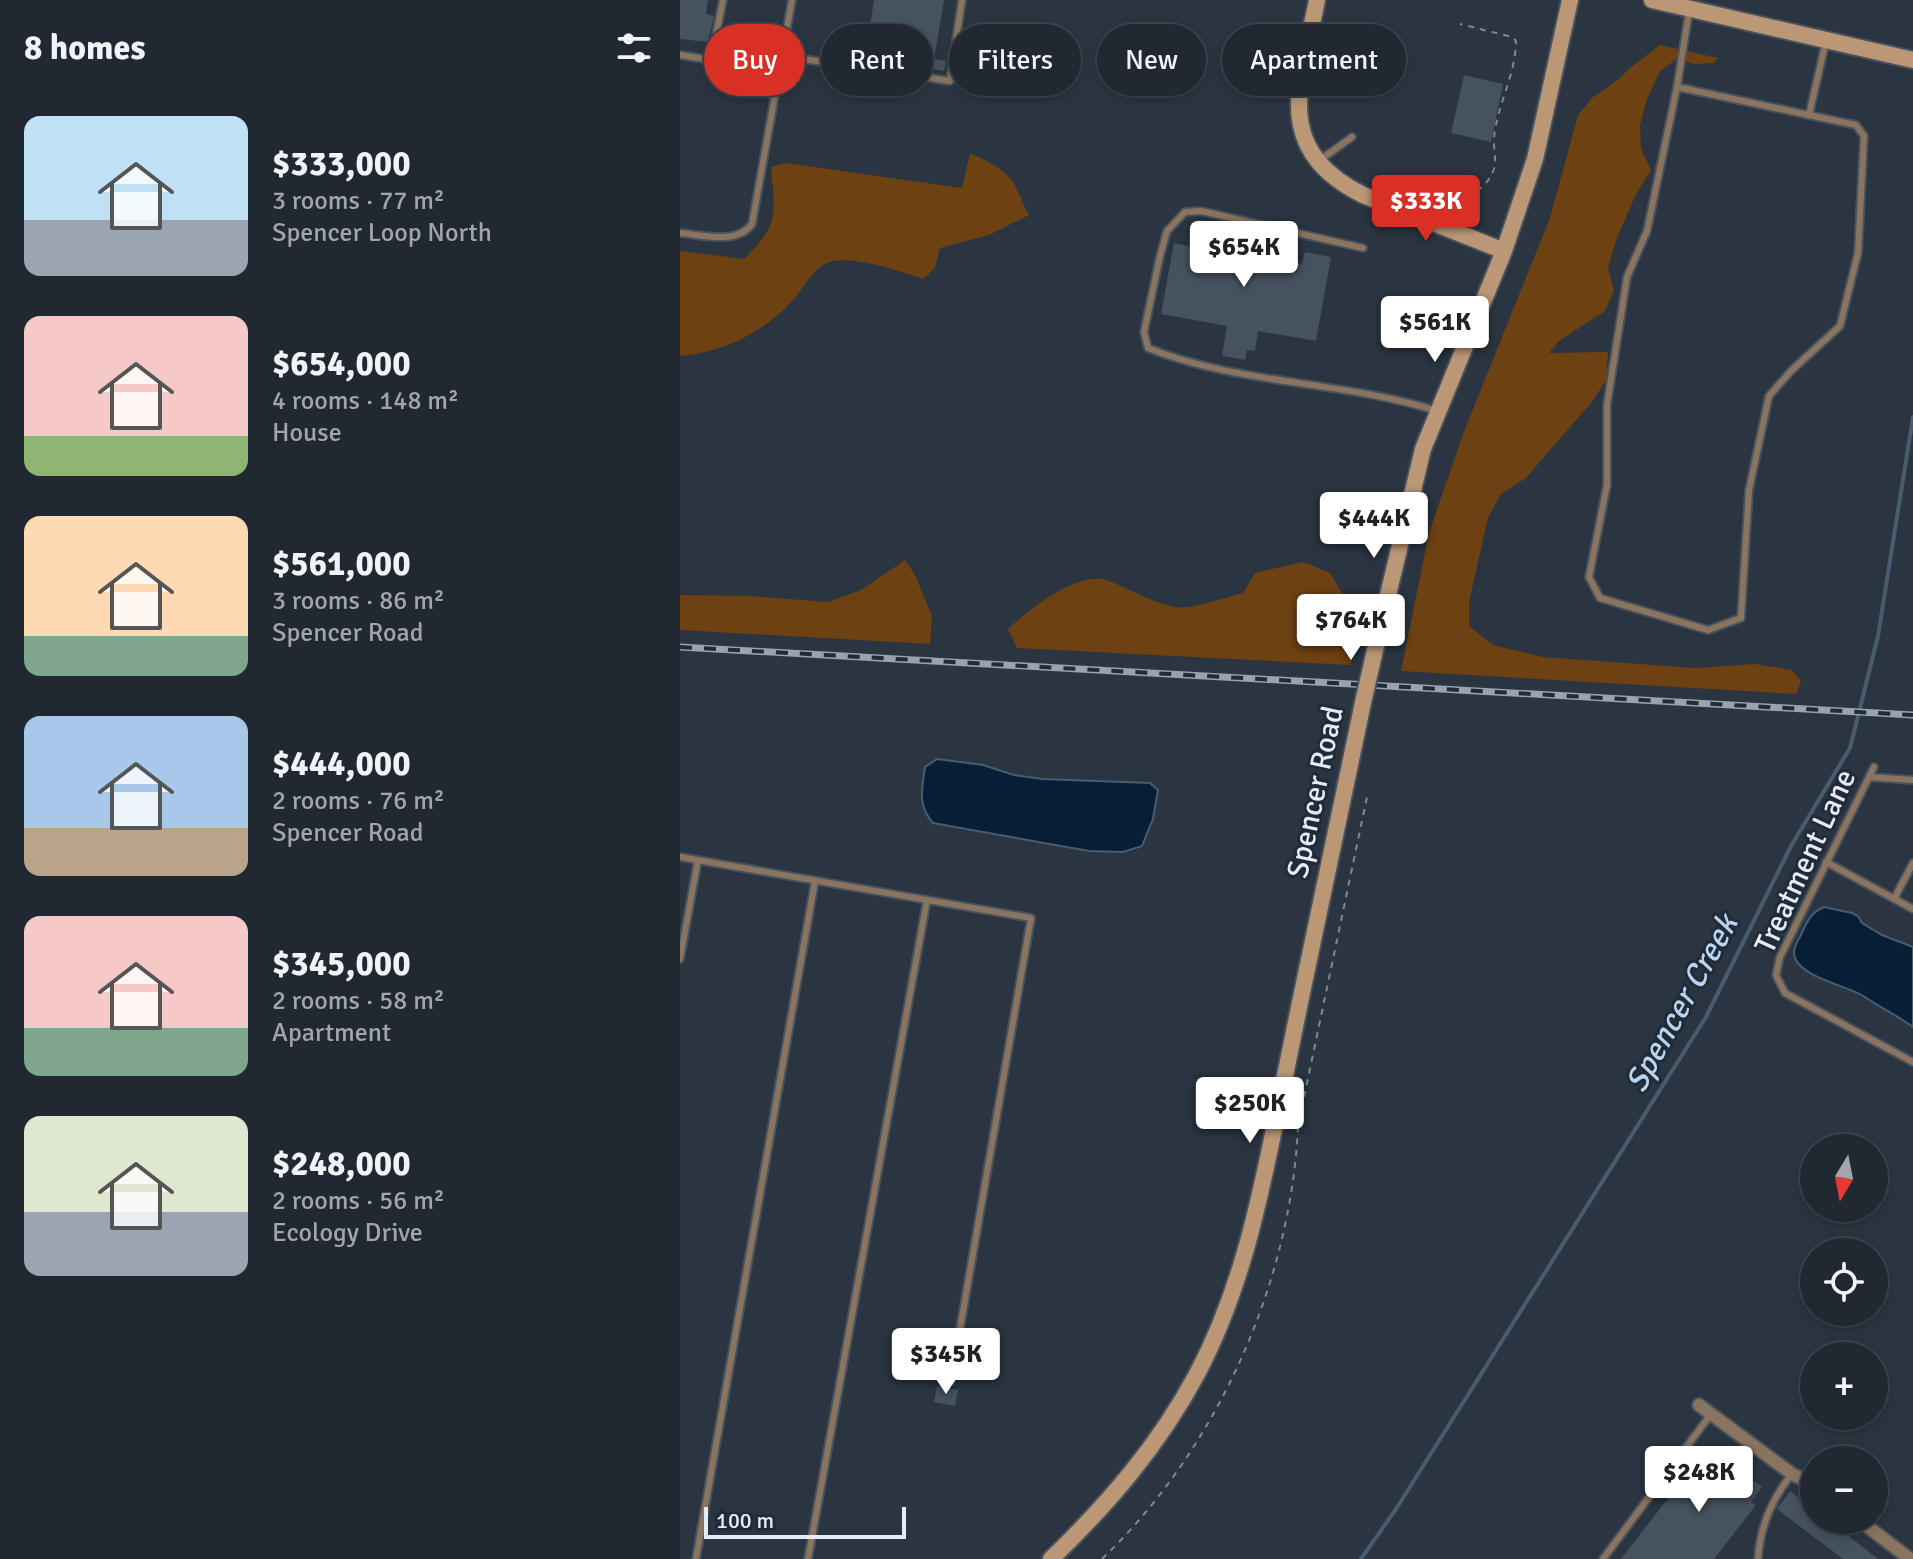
<!DOCTYPE html>
<meta charset="utf-8">
<style>
:root{--surface:#202831;--page:#283039;--text:#f1f3f6;--muted:#a2a6ab;--line:#3d444d;--accent:#d93025}
body{margin:0;font-family:Signika,sans-serif;background:var(--page);color:var(--text);height:100vh;display:flex;flex-direction:column;font-size:30px;white-space:nowrap}
*{box-sizing:border-box;margin:0}
p{font-size:26px;color:var(--muted)}
.icon{flex:none;width:44px;height:44px;fill:none;stroke:currentColor;stroke-width:2;stroke-linecap:round;stroke-linejoin:round}
.map{position:relative;flex:1;overflow:hidden}
.sheet{display:flex;flex-direction:column;background:var(--surface);width:680px}
.sheet>*{flex:none}
.guide{position:absolute;left:24px;top:24px;width:760px;height:72px;display:flex;gap:16px}
.needle{width:52px;rotate:190deg}
.tools{position:absolute;left:1120px;top:1134px;display:grid;gap:16px}
.tools a{display:grid;place-items:center;width:88px;height:88px;border-radius:50%;background:var(--surface);box-shadow:0 4px 12px #0003,0 0 0 2px var(--line);font-size:40px}
.scale{position:absolute;left:24px;bottom:20px;width:202px;box-sizing:border-box;padding-left:8px;border:4px solid #e4ebf3;border-top:0;font-size:22px;line-height:28px;white-space:nowrap;color:#e4ebf3;-webkit-text-stroke:6px #202b37;paint-order:stroke}
.price{position:absolute;translate:-50% -68px;padding:0 18px;border-radius:8px;background:#fff;color:#222;font-size:26px;line-height:52px;filter:drop-shadow(0 2px 4px #0008)}
.price::after{content:'';position:absolute;left:50%;top:48px;width:24px;height:18px;margin-left:-12px;background:inherit;clip-path:polygon(0 0,100% 0,50% 100%)}
.price.selected{background:var(--accent);color:#fff}
ul{padding:0;list-style:none}
li{display:flex;align-items:center;gap:24px;height:200px;padding:0 24px}
li span{display:grid;place-items:center;flex:none;width:224px;height:160px;border-radius:16px;color:#555}
li>.icon{margin-inline-start:auto}
span .icon{width:96px;height:96px;fill:#fffc;stroke-width:1}
li b{font-size:34px}
h2{display:flex;justify-content:space-between;align-items:center;height:96px;padding:0 24px;font-size:34px}
.tag{padding:0 28px;border-radius:36px;background:var(--surface);box-shadow:0 4px 12px #0003,0 0 0 2px var(--line);font-size:28px;line-height:72px}
.tag.selected{background:var(--accent);color:#fff}
main{display:flex;flex:1;min-height:0}
.map>svg:first-child{display:block}
.green{fill:#6d4112}
.water{fill:#061f37;stroke:#495c6f;stroke-width:2}
.lines{fill:none;stroke-linecap:round;stroke-linejoin:round}
.stream{stroke:#495c6f;stroke-width:4}
.building{fill:#46525f}
.lane-casing{stroke:#48525d;stroke-width:10}
.street-casing{stroke:#48525d;stroke-width:16}
.secondary-casing{stroke:#48525d;stroke-width:20}
.path{stroke:#808993;stroke-width:2;stroke-dasharray:6 6;stroke-linecap:butt}
.lane{stroke:#8b745f;stroke-width:6}
.street{stroke:#8b745f;stroke-width:12}
.secondary{stroke:#bc9776;stroke-width:16}
.rail-casing{stroke:#9aa3ac;stroke-width:7}
.rail{stroke:#202b37;stroke-width:4;stroke-dasharray:12;stroke-linecap:butt}
.secondary-bridge-casing{stroke:#48525d;stroke-width:20;stroke-linecap:butt}
.secondary-bridge{stroke:#bc9776;stroke-width:16}
.labels{text-anchor:middle;stroke-width:6;stroke-linejoin:round;paint-order:stroke}
.street-label{font-size:30px;fill:#e4ebf3;stroke:#202b37}
.water-label{font-size:32px;font-style:italic;fill:#b9d4f1;stroke:#202b37}
</style>
<main>
<section class="sheet">
<h2>8 homes<svg class="icon" aria-label="filters" viewBox="0 0 24 24"><path d="M4 7h16M4 17h16"/><circle cx="9" cy="7" r="2"/><circle cx="15" cy="17" r="2"/></svg></h2>
<ul>
<li><span style="background:linear-gradient(#bfe0f5 65%,#9aa5b1 0)"><svg class="icon" aria-label="home" viewBox="0 0 24 24"><path d="M3 11l9-7 9 7M6 9v11h12V9"/></svg></span><div><b>$333,000</b><p>3 rooms · 77 m²</p><p>Spencer Loop North</p></div></li>
<li><span style="background:linear-gradient(#f6c9c9 75%,#8fb573 0)"><svg class="icon" aria-label="home" viewBox="0 0 24 24"><path d="M3 11l9-7 9 7M6 9v11h12V9"/></svg></span><div><b>$654,000</b><p>4 rooms · 148 m²</p><p>House</p></div></li>
<li><span style="background:linear-gradient(#ffd9b3 75%,#7fa58c 0)"><svg class="icon" aria-label="home" viewBox="0 0 24 24"><path d="M3 11l9-7 9 7M6 9v11h12V9"/></svg></span><div><b>$561,000</b><p>3 rooms · 86 m²</p><p>Spencer Road</p></div></li>
<li><span style="background:linear-gradient(#a9c7e8 70%,#b9a48a 0)"><svg class="icon" aria-label="home" viewBox="0 0 24 24"><path d="M3 11l9-7 9 7M6 9v11h12V9"/></svg></span><div><b>$444,000</b><p>2 rooms · 76 m²</p><p>Spencer Road</p></div></li>
<li><span style="background:linear-gradient(#f6c9c9 70%,#7fa58c 0)"><svg class="icon" aria-label="home" viewBox="0 0 24 24"><path d="M3 11l9-7 9 7M6 9v11h12V9"/></svg></span><div><b>$345,000</b><p>2 rooms · 58 m²</p><p>Apartment</p></div></li>
<li><span style="background:linear-gradient(#dfe7d0 60%,#9aa5b1 0)"><svg class="icon" aria-label="home" viewBox="0 0 24 24"><path d="M3 11l9-7 9 7M6 9v11h12V9"/></svg></span><div><b>$248,000</b><p>2 rooms · 56 m²</p><p>Ecology Drive</p></div></li>
</ul>
</section>
<div class="map">
<svg width="1233" height="1559" viewBox="0 0 1233 1559">
<rect width="100%" height="100%" fill="#2a3541"/>
<path class="green" d="M980,45l58,13 -4,5 -19,1 -20,-4 -15,11 -13,28 -7,26 1,24 10,21 -16,26 -18,42 -9,29 6,24 -9,20 -46,30 -10,12 59,-1 -2,29 -16,23 -64,74 -25,16 -13,24 -19,84v24l24,19 50,12 152,11 60,-4 37,6 9,11 -5,13 -395,-23 28,-138 34,-99 87,-216 28,-103 15,-18 25,-17 12,-12z
M290,153c16,8 35,15 44,31 6,10 9,21 15,31l-40,20 -49,13 -5,19 -11,12c-22,-7 -76,-26 -97,-16 -13,6 -21,20 -29,31 -29,36 -72,58 -118,62v-105l64,8c36,-35 31,-45 27,-92l15,-4 176,25z
M225,560l10,15 17,41 -2,28 -250,-14v-35l70,1 78,6 33,-12z
M623,562l27,11 27,46 -6,46 -334,-17 -9,-19c21,-19 68,-58 98,-49 24,8 44,23 70,27 15,3 50,-10 67,-14l12,-20z"/>
<path class="water" d="M257,759l46,6 31,10 28,4 108,4 8,7 -5,29 -11,27 -19,6 -34,-1 -156,-28c-16,-18 -11,-34 -8,-56z
M1144,907l28,6 6,3 4,7 20,12 31,12v80c-15,-11 -32,-19 -48,-30 -16,-11 -61,-18 -70,-39 -3,-8 2,-16 6,-23 5,-12 10,-23 23,-28z"/>
<g class="lines">
<path class="stream" d="M681,1559l35,-50 310,-492 85,-171 59,-98 28,-112 35,-219"/>
</g>
<path class="building" d="M0,0h28l-2,14 8,2 -6,26 -28,-3z
M194,0h70l-10,59 12,2 -2,10 -79,-14z
M784,75l39,9 -12,58 -40,-9z
M518,220l49,9 -4,21 29,5v4l30,5 3,-12 26,5 -15,84 -58,-10 -3,20 -8,-1 -2,10 -23,-4 5,-30 -66,-12 13,-71 19,4z
M257,1386l21,4 -3,16 -21,-4z
M1033,1449l49,38 -11,15 5,3 -42,54h-93l76,-98 5,3z
M1110,1491l24,19v10h14l50,39h-35l-66,-50z"/>
<g class="lines">
<defs>
<path id="lane" d="M0,55l31,5 12,-60
M103,56l167,25 12,-81
M997,87l179,38 8,11 -6,117 -18,73 -48,44 -23,26 -20,94 -8,128 -33,12 -108,-32 -11,-21 18,-92v-80l20,-128 20,-46 30,-144 12,-75
M1129,115l17,-74
M640,160l32,-23
M0,233c23,2 57,12 72,-9l40,-224
M683,248l-162,-37 -16,1 -18,19 -7,25 -16,76 4,16c92,37 196,33 289,63
M1194,767l-94,190 -4,18 9,18 128,69
M1189,777l44,3
M0,857l351,61 -80,463
M1146,862l87,47
M1214,899l19,-36
M0,959l18,-99
M16,1559l119,-678
M128,1559l119,-659
M923,1559l108,-145
M1078,1559c2,-32 14,-60 33,-84"/>
<path id="street" d="M1019,1405l93,69 22,11
M1179,1520l51,39"/>
<path id="secondary" d="M637,0c-16,83 -47,148 46,195l141,56
M972,0l261,60
M698,637l45,-188 81,-198 31,-92 35,-159
M371,1559c58,-56 108,-114 146,-185 51,-96 68,-203 90,-308 25,-123 51,-246 77,-368"/>
</defs>
<use href="#lane" class="lane-casing"/>
<use href="#street" class="street-casing"/>
<use href="#secondary" class="secondary-casing"/>
<path class="path" d="M739,177l55,15c10,-4 16,-13 20,-23 3,-10 -1,-21 0,-31 3,-33 22,-64 22,-97l-4,-4 -52,-13
M422,1559c114,-109 189,-275 196,-433l69,-329"/>
<use href="#lane" class="lane"/>
<use href="#street" class="street"/>
<use href="#secondary" class="secondary"/>
<defs>
<path id="rail" d="M0,647l1233,68"/>
</defs>
<use href="#rail" class="rail-casing"/>
<use href="#rail" class="rail"/>
<defs>
<path id="secondary-bridge" d="M684,698l14,-61"/>
</defs>
<use href="#secondary-bridge" class="secondary-bridge-casing"/>
<use href="#secondary-bridge" class="secondary-bridge"/>
</g>
<g class="labels">
<g class="street-label">
<text transform="translate(635 792) rotate(-78)" y="10">Spencer Road</text>
<text transform="translate(1125 861) rotate(-65)" y="10">Treatment Lane</text>
</g>
<g class="water-label">
<text transform="translate(1001 1003) rotate(-61)" y="11">Spencer Creek</text>
</g>
</g>
</svg>
<div class="tools">
<a><svg class="needle" viewBox="-14 -14 28 28"><path d="M0-13l5 13h-10z" fill="#e53935"/><path d="M0 13l5-13h-10z" fill="#a2a6ab"/></svg></a>
<a><svg class="icon" aria-label="locate" viewBox="0 0 24 24"><circle cx="12" cy="12" r="6"/><path d="M12 2v4M12 18v4M2 12h4M18 12h4"/></svg></a>
<a>+</a>
<a>−</a>
</div>
<div class="scale">100 m</div>
<b class="price selected" style="left:746px;top:243px">$333K</b>
<b class="price" style="left:564px;top:289px">$654K</b>
<b class="price" style="left:755px;top:364px">$561K</b>
<b class="price" style="left:694px;top:560px">$444K</b>
<b class="price" style="left:671px;top:662px">$764K</b>
<b class="price" style="left:570px;top:1145px">$250K</b>
<b class="price" style="left:266px;top:1396px">$345K</b>
<b class="price" style="left:1019px;top:1514px">$248K</b>
<div class="guide">
<a class="tag selected">Buy</a>
<a class="tag">Rent</a>
<a class="tag">Filters</a>
<a class="tag">New</a>
<a class="tag">Apartment</a>
</div>
</div>
</main>
